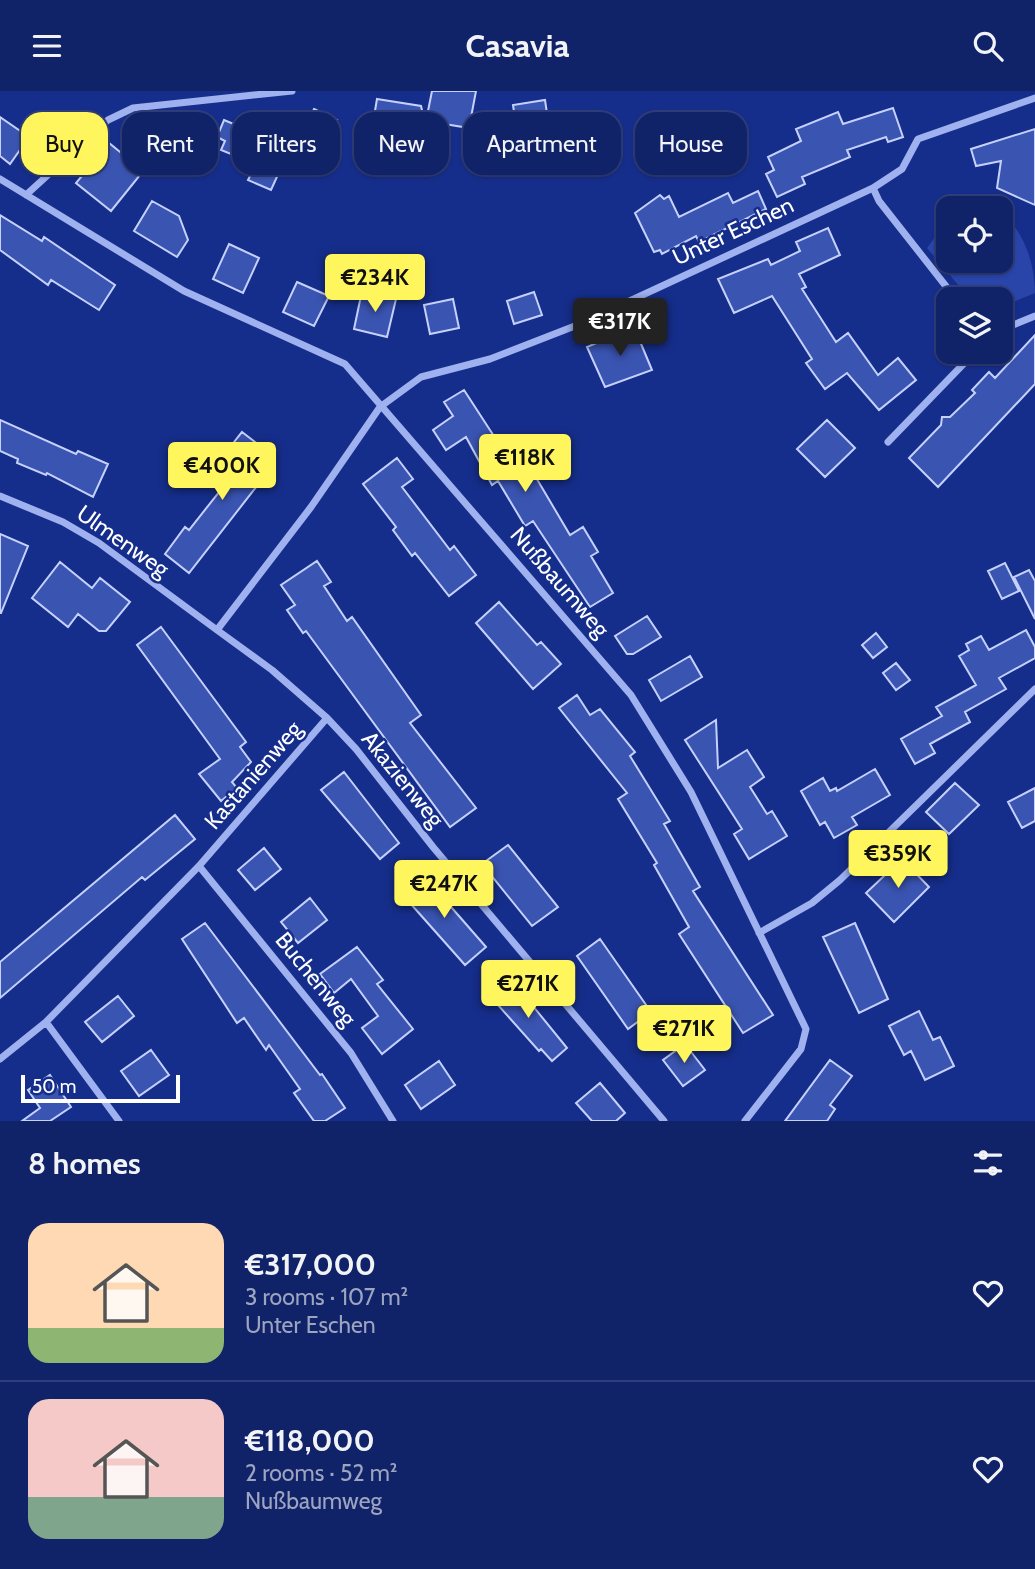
<!DOCTYPE html>
<meta charset="utf-8">
<style>
:root{--surface:#102268;--page:#192a6e;--text:#f1f3f6;--muted:#9ca4c0;--line:#303f7c;--accent:#fff65d}
body{margin:0;font-family:Cabin,sans-serif;background:var(--page);color:var(--text);height:100vh;display:flex;flex-direction:column;font-size:26px;white-space:nowrap}
*{box-sizing:border-box;margin:0}
p{font-size:23px;color:var(--muted)}
.icon{flex:none;width:38px;height:38px;fill:none;stroke:currentColor;stroke-width:2;stroke-linecap:round;stroke-linejoin:round}
.map{position:relative;height:1030px;overflow:hidden}
.details{display:flex;flex-direction:column;background:var(--surface);flex:1}
.details>*{flex:none}
.hud{position:absolute;left:21px;top:21px;width:994px;height:63px;display:flex;gap:14px}
.controls{position:absolute;left:936px;top:105px;display:grid;gap:14px}
.controls a{display:grid;place-items:center;width:77px;height:77px;border-radius:14px;background:var(--surface);box-shadow:0 2px 5px #0004,0 0 0 2px var(--line);font-size:35px}
.scale{position:absolute;left:21px;bottom:18px;width:159px;box-sizing:border-box;padding-left:7px;border:4px solid #fff;border-top:0;font-size:19px;line-height:24px;white-space:nowrap;color:#fff;-webkit-text-stroke:5px #162e8b;paint-order:stroke}
.price{position:absolute;translate:-50% -60px;padding:0 16px;border-radius:7px;background:var(--accent);color:#111;font-size:23px;line-height:46px;filter:drop-shadow(0 2px 4px #0008)}
.price::after{content:'';position:absolute;left:50%;top:42px;width:21px;height:16px;margin-left:-10px;background:inherit;clip-path:polygon(0 0,100% 0,50% 100%)}
.price.active{background:#222;color:#fff}
ul{padding:0;list-style:none}
li{display:flex;align-items:center;gap:21px;height:175px;padding:0 28px}
li+li{border-top:2px solid var(--line)}
li span{display:grid;place-items:center;flex:none;width:196px;height:140px;border-radius:21px;color:#555}
li>.icon{margin-inline-start:auto}
span .icon{width:84px;height:84px;fill:#fffc;stroke-width:1}
li b{font-size:30px}
h2{display:flex;justify-content:space-between;align-items:center;height:84px;padding:0 28px;font-size:30px}
.chip{padding:0 24px;border-radius:21px;background:var(--surface);box-shadow:0 2px 5px #0004,0 0 0 2px var(--line);font-size:24px;line-height:63px}
.chip.active{background:var(--accent);color:#111}
header{display:flex;justify-content:space-between;align-items:center;height:91px;padding:0 28px;background:var(--surface);font-size:32px;font-weight:700}
.map>svg:first-child{display:block}
.green{fill:#2945aa}
.building{fill:#3a54b2;stroke:#c6d1fb;stroke-width:2}
.lines{fill:none;stroke-linecap:round;stroke-linejoin:round}
.street{stroke:#9fb1ef;stroke-width:7}
.labels{text-anchor:middle;stroke-width:5;stroke-linejoin:round;paint-order:stroke}
.street-label{font-size:23px;fill:#fff;stroke:#162e8b}
</style>
<header><svg class="icon" aria-label="menu" viewBox="0 0 24 24"><path d="M4 6h16M4 12h16M4 18h16"/></svg>Casavia<svg class="icon" aria-label="search" viewBox="0 0 24 24"><circle cx="10" cy="10" r="6"/><path d="M15 15l6 6"/></svg></header>
<div class="map">
<svg width="1035" height="1030" viewBox="0 0 1035 1030">
<rect width="100%" height="100%" fill="#162e8b"/>
<path class="green" d="M1001,121c23,19 34,52 34,81l-34,14v-8h-31l-43,-51 21,-29v42h53z"/>
<path class="building" d="M432,0h44l-7,37 -43,-7z
M377,8l44,7 13,55 -18,2 -1,-15 -45,-8z
M545,9l4,27 -32,5 -4,-27z
M893,17l10,29 -15,5 -2,-5 -39,13 3,7 -48,20 3,7 -28,13 -11,-23 8,-4 -6,-13 33,-16 -5,-12 42,-17 5,12z
M314,18l23,11 -12,28 -24,-11z
M160,22l22,10 -71,88 -35,-28 33,-40 27,22z
M0,26l29,20 -19,27 -10,-8z
M224,29l36,15 -4,9 30,13 -15,33 -23,-10 8,-16 -35,-14 4,-9 -8,-4z
M1035,38v76l-38,-17 4,-27 -25,5 -5,-17z
M758,100l8,18 -67,33 -3,-6 -34,18 -2,-4 -6,2 -19,-39 25,-18 4,4 5,-3 10,21 49,-24 5,10z
M152,110l27,15 9,24 -11,17 -43,-26z
M0,124l42,26 2,-4 71,48 -16,25 -48,-30 -3,5 -48,-35z
M828,137l12,27 -41,19 7,13 -4,2 34,53 12,-9 30,42 20,-17 18,22 -37,30 -32,-37 -22,16 -19,-26 6,-4 -40,-63 -38,17 -16,-34 50,-20 3,6 29,-14 -4,-9z
M229,153l30,14 -16,35 -30,-14z
M297,191l32,14 -15,30 -31,-14z
M362,200l34,8 -9,38 -33,-8z
M534,201l8,23 -28,9 -7,-23z
M453,208l6,29 -29,6 -6,-29z
M634,236l18,43 -47,17 -18,-40z
M1035,244v49l-97,103 -29,-29 32,-33 1,-8h8l25,-24 -3,-3 17,-18 6,6z
M464,299l37,57 19,-11 14,25 -6,3 42,71 13,-8 15,25 -7,4 22,37 -23,14 -57,-86 -8,5 -27,-45 -6,4 -26,-48 -20,13 -13,-20 20,-14 -9,-14z
M0,329l76,34 2,-3 30,13 -15,33 -46,-24 -1,2 -29,-12 1,-4 -18,-8z
M827,329l28,28 -30,29 -28,-28z
M242,341l22,17 -7,8 14,11 -82,105 -24,-19 20,-27 4,3 38,-48 2,-7 -13,-10z
M397,367l16,21 -11,8 48,63 4,-4 22,29 -27,21 -34,-43 -3,3 -19,-26 3,-3 -33,-43z
M0,443l28,12 -27,67h-1z
M317,470l14,21 -7,4 23,35 5,-4 69,98 -11,8 66,85 -26,19 -144,-196 -3,2 -16,-23 8,-5 -14,-20z
M60,471l32,26 8,-10 30,24 -24,29h-7l-21,-17 -10,13 -36,-29z
M1005,472l14,28 -17,8 -14,-28z
M1029,479l6,11v38l-21,-42z
M499,511l38,43 4,-3 20,22 -28,25 -57,-66z
M647,525l14,21 -28,17h-6l-12,-18z
M161,536l85,115 -6,5 11,15 -19,20 5,6 -16,13 -22,-27 21,-15 -83,-114z
M1026,539l9,17v11l-36,20 7,11 -41,23 5,10 -40,22 5,9 -20,11 -14,-25 41,-23 -6,-9 40,-22 -17,-29 10,-6 -3,-6 15,-8 8,14z
M876,542l11,14 -14,11 -11,-13z
M690,565l12,21 -41,24 -12,-21z
M896,572l14,17 -14,10 -13,-17z
M577,604l13,20 10,-6 35,43 -5,4 40,65 -6,3 36,63 -7,4 80,124 -30,18 -64,-99 10,-7 -35,-62 3,-2 -39,-64 9,-6 -68,-85z
M716,629l2,48 29,-18 17,27 -14,10 17,27 5,-3 15,25 -38,23 -15,-25 8,-5 -57,-89z
M875,678l15,26 -38,22 5,8 -23,13 -9,-16 -5,3 -19,-34 22,-13 7,13 6,-3 1,3z
M344,681l55,71 -19,16 -59,-69z
M955,692l24,22 -30,29 -23,-22z
M1035,697v33l-13,7 -14,-26z
M175,724l20,24 -50,41 -3,-3 -142,121v-36z
M508,754l50,62 -26,19 -50,-62z
M264,757l17,21 -26,21 -17,-20z
M902,768l27,28 -35,35 -28,-29z
M424,785l62,71 -21,18 -63,-71z
M310,807l17,22 -29,23 -17,-21z
M205,832l115,152 2,-1 23,34 -20,13h-11l-20,-28 6,-4 -31,-44 -3,5 -22,-32 -7,5 -55,-84z
M855,832l33,76 -29,14 -36,-76z
M600,848l51,73 -23,17 -51,-73z
M357,856l26,33 -6,4 36,45 -31,25 -20,-26 16,-12 -27,-37 -17,14 -14,-19z
M511,888l56,69 -15,13 -11,-12 -2,2 -49,-55z
M118,905l16,20 -32,26 -17,-20z
M919,920l14,29 7,-3 14,29 -29,14 -14,-29 -7,4 -15,-29z
M685,953l20,26 -22,16 -20,-26z
M151,959l18,25 -30,21 -18,-25z
M830,969l22,16 -22,29 5,4 -8,12h-42z
M439,970l16,24 -34,24 -16,-24z
M50,984l21,32 -21,14h-28l18,-13 -12,-18z
M600,992l25,30 -9,8h-24l-16,-18z"/>
<g class="lines">
<path class="street" d="M0,88l184,112 161,73 286,331 60,97 115,237 -5,20 -56,72
M873,97l6,13 77,98
M26,104l82,-75 25,-12 159,-17
M1001,239l34,-14
M888,351l87,-90
M0,405l63,26 36,21 118,87
M327,627l29,31 77,98 231,274
M199,775l152,187 42,68
M759,842l53,-30 28,-23 195,-191
M46,931l73,99
M0,968l46,-37 153,-156 128,-148 -55,-48 -55,-40 94,-123 69,-100 41,-30 69,-18 90,-35 293,-136 29,-19 16,-30 117,-41"/>
</g>
<g class="labels">
<g class="street-label">
<text transform="translate(733 140) rotate(-25)" y="8">Unter Eschen</text>
<text transform="translate(123 450) rotate(35)" y="8">Ulmenweg</text>
<text transform="translate(560 491) rotate(49)" y="8">Nußbaumweg</text>
<text transform="translate(253 684) rotate(-49)" y="8">Kastanienweg</text>
<text transform="translate(403 688) rotate(51)" y="8">Akazienweg</text>
<text transform="translate(316 888) rotate(51)" y="8">Buchenweg</text>
</g>
</g>
</svg>
<div class="controls">
<a><svg class="icon" aria-label="locate" viewBox="0 0 24 24"><circle cx="12" cy="12" r="6"/><path d="M12 2v4M12 18v4M2 12h4M18 12h4"/></svg></a>
<a><svg class="icon" aria-label="layers" viewBox="0 0 24 24"><path d="M12 4l9 5-9 5-9-5zM3 14l9 5 9-5"/></svg></a>
</div>
<div class="scale">50 m</div>
<b class="price" style="left:375px;top:223px">€234K</b>
<b class="price active" style="left:620px;top:267px">€317K</b>
<b class="price" style="left:525px;top:403px">€118K</b>
<b class="price" style="left:222px;top:411px">€400K</b>
<b class="price" style="left:898px;top:799px">€359K</b>
<b class="price" style="left:444px;top:829px">€247K</b>
<b class="price" style="left:528px;top:929px">€271K</b>
<b class="price" style="left:684px;top:974px">€271K</b>
<div class="hud">
<a class="chip active">Buy</a>
<a class="chip">Rent</a>
<a class="chip">Filters</a>
<a class="chip">New</a>
<a class="chip">Apartment</a>
<a class="chip">House</a>
</div>
</div>
<section class="details">
<h2>8 homes<svg class="icon" aria-label="filters" viewBox="0 0 24 24"><path d="M4 7h16M4 17h16"/><circle cx="9" cy="7" r="2"/><circle cx="15" cy="17" r="2"/></svg></h2>
<ul>
<li><span style="background:linear-gradient(#ffd9b3 75%,#8fb573 0)"><svg class="icon" aria-label="home" viewBox="0 0 24 24"><path d="M3 11l9-7 9 7M6 9v11h12V9"/></svg></span><div><b>€317,000</b><p>3 rooms · 107 m²</p><p>Unter Eschen</p></div><svg class="icon" aria-label="heart" viewBox="0 0 24 24"><path d="M12 20l-8-8c-3-5 5-10 8-4 3-6 11-1 8 4z"/></svg></li>
<li><span style="background:linear-gradient(#f6c9c9 70%,#7fa58c 0)"><svg class="icon" aria-label="home" viewBox="0 0 24 24"><path d="M3 11l9-7 9 7M6 9v11h12V9"/></svg></span><div><b>€118,000</b><p>2 rooms · 52 m²</p><p>Nußbaumweg</p></div><svg class="icon" aria-label="heart" viewBox="0 0 24 24"><path d="M12 20l-8-8c-3-5 5-10 8-4 3-6 11-1 8 4z"/></svg></li>
</ul>
</section>
